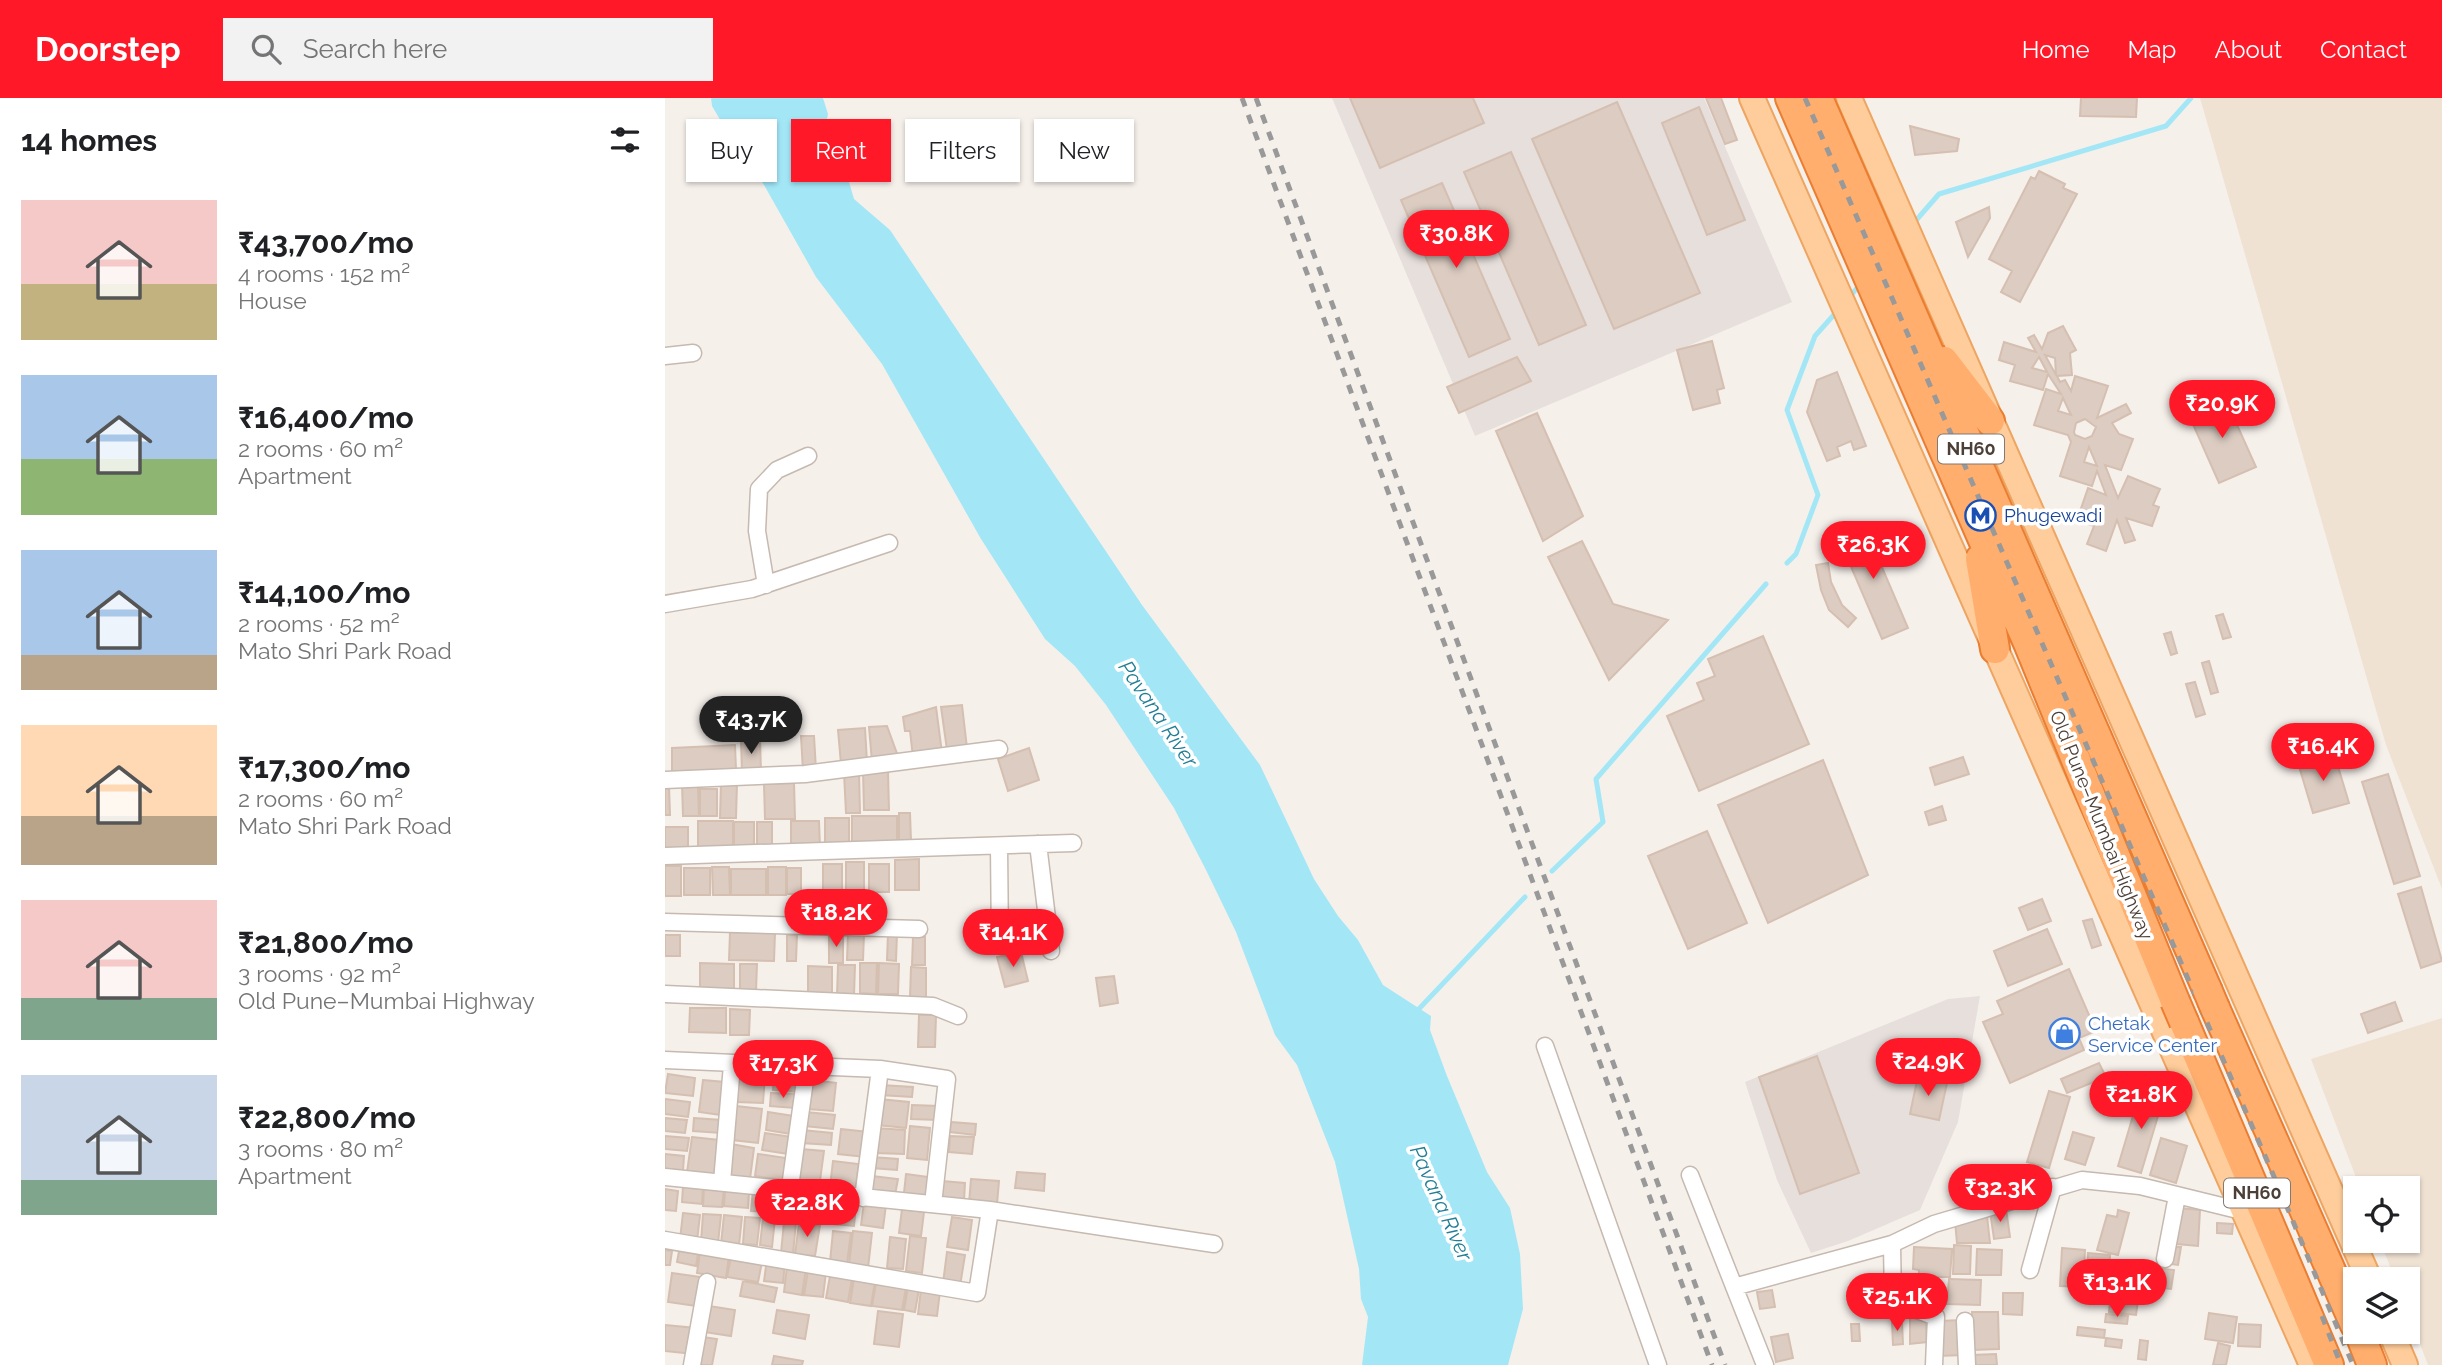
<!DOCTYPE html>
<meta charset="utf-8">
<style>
:root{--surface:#fff;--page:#f2f2f2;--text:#202124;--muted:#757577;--accent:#ff1928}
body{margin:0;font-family:Raleway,sans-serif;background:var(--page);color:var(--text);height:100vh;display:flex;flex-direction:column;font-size:26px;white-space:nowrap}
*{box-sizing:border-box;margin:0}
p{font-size:23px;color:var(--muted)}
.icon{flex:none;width:38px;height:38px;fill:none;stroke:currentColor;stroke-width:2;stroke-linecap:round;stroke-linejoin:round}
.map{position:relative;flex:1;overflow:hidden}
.sheet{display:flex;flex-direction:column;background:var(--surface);width:665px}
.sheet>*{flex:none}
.top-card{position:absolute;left:21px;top:21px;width:665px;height:63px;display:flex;gap:14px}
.controls{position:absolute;left:1678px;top:1078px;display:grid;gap:14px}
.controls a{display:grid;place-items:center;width:77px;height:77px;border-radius:0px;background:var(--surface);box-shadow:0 2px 5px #0004;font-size:35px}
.price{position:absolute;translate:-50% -60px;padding:0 16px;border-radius:24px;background:var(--accent);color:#fff;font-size:23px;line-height:46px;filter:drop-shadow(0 2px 4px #0008)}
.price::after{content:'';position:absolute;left:50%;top:42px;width:21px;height:16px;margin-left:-10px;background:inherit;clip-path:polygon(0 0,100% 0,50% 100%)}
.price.current{background:#222;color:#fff}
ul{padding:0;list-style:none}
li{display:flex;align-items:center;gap:21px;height:175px;padding:0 21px}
li span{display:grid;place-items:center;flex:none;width:196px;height:140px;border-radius:0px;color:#555}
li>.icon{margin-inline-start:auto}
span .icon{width:84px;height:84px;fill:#fffc;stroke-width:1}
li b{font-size:30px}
h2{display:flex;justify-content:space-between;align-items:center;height:84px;padding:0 21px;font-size:30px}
.chip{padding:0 24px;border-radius:0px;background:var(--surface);box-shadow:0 2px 5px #0004;font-size:24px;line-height:63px}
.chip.current{background:var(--accent);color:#fff}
header{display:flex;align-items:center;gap:42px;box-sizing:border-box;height:98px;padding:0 35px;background:var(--accent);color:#fff}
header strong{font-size:33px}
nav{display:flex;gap:38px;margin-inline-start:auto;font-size:24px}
.search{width:490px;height:63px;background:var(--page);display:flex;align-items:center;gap:18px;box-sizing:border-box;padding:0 24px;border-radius:0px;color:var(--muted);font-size:26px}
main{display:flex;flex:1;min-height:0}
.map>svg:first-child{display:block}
.industrial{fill:#e6dfdc}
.education{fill:#f0e2d3}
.water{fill:#a3e7f7}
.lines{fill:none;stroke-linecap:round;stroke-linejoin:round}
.stream{stroke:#a3e7f7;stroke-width:5}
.building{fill:#dcccc2;stroke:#d5bfb1;stroke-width:2;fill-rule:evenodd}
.street-casing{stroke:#c6b9af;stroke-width:19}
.primary-casing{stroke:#eea561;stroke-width:28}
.highway-casing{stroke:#eb7d30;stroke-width:32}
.street{stroke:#fff;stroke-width:16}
.primary{stroke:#ffcd9b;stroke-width:24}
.highway{stroke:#ffae6d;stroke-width:28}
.rail{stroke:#999;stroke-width:5;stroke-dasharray:9 9;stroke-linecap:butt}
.highway-bridge-casing{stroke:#eb7d30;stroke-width:32;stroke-linecap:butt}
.highway-bridge{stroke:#ffae6d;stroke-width:28}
.labels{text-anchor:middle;stroke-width:7;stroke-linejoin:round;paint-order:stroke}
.shield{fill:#fff;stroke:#827973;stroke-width:2}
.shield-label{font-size:18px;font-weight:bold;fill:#4c3f37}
.transit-label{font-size:19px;fill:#164399;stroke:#fff;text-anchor:start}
.street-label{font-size:19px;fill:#4c3f37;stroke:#fff}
.shop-label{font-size:19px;fill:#366cbe;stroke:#fff;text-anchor:start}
.water-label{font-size:21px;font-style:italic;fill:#217e96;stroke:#fff}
</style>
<header>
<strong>Doorstep</strong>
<div class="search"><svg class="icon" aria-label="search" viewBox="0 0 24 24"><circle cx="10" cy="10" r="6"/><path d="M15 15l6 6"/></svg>Search here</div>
<nav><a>Home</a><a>Map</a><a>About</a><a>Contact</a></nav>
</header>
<main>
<section class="sheet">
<h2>14 homes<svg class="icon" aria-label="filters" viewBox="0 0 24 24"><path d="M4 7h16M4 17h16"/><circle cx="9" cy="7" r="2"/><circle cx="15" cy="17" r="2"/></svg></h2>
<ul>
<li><span style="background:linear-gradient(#f6c9c9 60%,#c2b280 0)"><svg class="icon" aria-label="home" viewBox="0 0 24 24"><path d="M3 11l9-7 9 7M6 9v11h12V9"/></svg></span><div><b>₹43,700/mo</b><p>4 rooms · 152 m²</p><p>House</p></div></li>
<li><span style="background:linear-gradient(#a9c7e8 60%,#8fb573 0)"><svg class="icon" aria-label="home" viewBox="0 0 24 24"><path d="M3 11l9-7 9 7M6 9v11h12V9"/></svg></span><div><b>₹16,400/mo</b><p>2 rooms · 60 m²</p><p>Apartment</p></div></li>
<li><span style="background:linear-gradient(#a9c7e8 75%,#b9a48a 0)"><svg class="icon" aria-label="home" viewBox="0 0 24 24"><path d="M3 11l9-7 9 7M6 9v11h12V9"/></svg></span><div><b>₹14,100/mo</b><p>2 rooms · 52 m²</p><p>Mato Shri Park Road</p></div></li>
<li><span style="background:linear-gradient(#ffd9b3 65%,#b9a48a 0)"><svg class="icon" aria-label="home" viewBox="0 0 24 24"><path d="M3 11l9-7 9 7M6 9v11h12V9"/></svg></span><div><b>₹17,300/mo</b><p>2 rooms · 60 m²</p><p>Mato Shri Park Road</p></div></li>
<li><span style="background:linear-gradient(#f6c9c9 70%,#7fa58c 0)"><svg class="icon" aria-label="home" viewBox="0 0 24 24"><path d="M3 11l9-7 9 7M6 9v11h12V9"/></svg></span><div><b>₹21,800/mo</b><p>3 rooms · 92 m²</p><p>Old Pune–Mumbai Highway</p></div></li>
<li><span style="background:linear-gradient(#c9d6e8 75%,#7fa58c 0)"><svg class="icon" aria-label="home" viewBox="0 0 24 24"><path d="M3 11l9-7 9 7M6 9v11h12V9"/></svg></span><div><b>₹22,800/mo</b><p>3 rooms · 80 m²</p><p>Apartment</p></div></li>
</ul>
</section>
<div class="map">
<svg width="1777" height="1267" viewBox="0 0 1777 1267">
<rect width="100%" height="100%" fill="#f6f0eb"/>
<path class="industrial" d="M667,0h372l88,204 -317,134z
M1315,898l-22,126 -38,88 -72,31 -37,12 -34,-73 -32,-98 203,-83z"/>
<path class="education" d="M1535,0h242v791l-56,-144z
M1777,920v347h-14l-20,-52v-34h-13l-15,-38h28v-53h-48l-49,-129z"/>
<path class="water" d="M46,0h112l5,16 -5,26 21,25 10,34 36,31 252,375 118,160 54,114 24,37 20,24 25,45 48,31 -1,14 17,46 40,96 23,36 10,46 3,55 -15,56h-146l6,-48 -7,-18 -2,-30 -24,-107 -38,-97 -22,-30 -39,-103 -30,-62 -32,-62 -68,-103 -31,-39 -30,-27 -64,-100 -99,-175 -66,-87 -52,-92 -42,-62 -10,-17z"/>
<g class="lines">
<path class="stream" d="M1247,127l27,-31 227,-68 25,-28
M1183,201l14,-17
M1122,465l9,-9 22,-59 -31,-85 28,-74 24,-27
M887,773l51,-49 -7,-43 170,-195
M751,914l109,-115"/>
</g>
<path class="building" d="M685,0h123l11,25 -104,45z
M1041,0h15l16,42 -12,4z
M1416,0h56l-1,19 -56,-1z
M952,4l83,191 -86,36 -82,-190z
M1034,9l46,113 -38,15 -45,-112z
M1245,28l49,13 -2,12 -42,4z
M846,54l75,173 -47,20 -75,-173z
M1374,73l26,13 -2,4 14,6 -57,108 -19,-10 11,-21 -23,-12 42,-82 4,2z
M777,85l68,156 -41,18 -68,-157z
M1324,109l1,11 -22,39 -12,-35z
M1398,228l13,24 -6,3 2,22 -15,1 3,6 5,-2 6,11 4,-15 33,10 -11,32 29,-14 5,9 -19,10 7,11 14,5 -12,31 -16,-5 13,33 10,-22 32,13 -7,16 6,2 -7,19 -26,-8 9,22 -10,3 -8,-23 -11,31 -19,-7 7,-18 -17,-6 11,-32 18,7 -9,-24 -5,15 -32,-10 11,-34 -3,-7 -34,-10 12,-36 15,5 -13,-20 -5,16 -33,-9 5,-16 -16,-5 5,-18 32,10 -8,-14 6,-3 8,14 6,-16zM1380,257l10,3 1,17zM1374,259l8,15 -15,-4zM1398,300l8,17 -13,-4zM1420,321l11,8 -4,9 -7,3 -10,-4 -1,-3 2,-9zM1424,349l8,19 -13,-4z
M1047,243l12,47 -7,2 3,13 -27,7 -16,-60z
M852,259l14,24 -72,32 -12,-26z
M1172,274l29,74 -12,4 -3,-9 -14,6 3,9 -13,5 -20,-49 10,-32z
M1559,298l32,71 -37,16 -31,-70z
M872,315l46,103 -40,25 -47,-110z
M1198,425l45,105 -26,11 -45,-105z
M917,443l31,63 55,16 -59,60 -61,-123z
M1163,465l3,19 11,23 14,13 -8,9 -19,-17 -8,-20 -5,-25z
M1558,516l8,23 -8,2 -7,-23z
M1506,534l6,21 -6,2 -7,-21z
M1098,538l46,108 -110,47 -32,-75 37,-16 -7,-17 18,-7 -7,-17z
M1544,563l9,31 -7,2 -9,-31z
M1530,584l10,32 -9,3 -10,-33z
M297,607l5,43 -20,2 -6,-43z
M271,609l6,46 -29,4 -3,-26h-5l-2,-14z
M222,628l12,33 -27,3 -3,-35z
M200,630l2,34 -26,2 -3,-34z
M136,638h13l2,34 -13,1z
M95,641l1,33h-19l-1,-32z
M70,647l1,25 -64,2v-24z
M364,650l10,32 -31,11 -10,-32z
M1669,655l15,50 -36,10 -15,-50z
M1298,659l6,17 -34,11 -5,-17z
M1158,662l45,115 -100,48 -50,-118z
M198,673h25l1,39h-25z
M194,674l1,41h-14l-2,-40z
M1723,676l32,102 -26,8 -32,-102z
M56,685h16l-1,35h-16z
M129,685l1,36h-30l-1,-35z
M17,686h16l1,32h-16z
M0,688h4l1,29h-5z
M35,691h17v27h-17z
M1277,708l4,14 -17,5 -4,-13z
M234,715h11l1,28h-12z
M187,718h45v26h-45z
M160,720h24v27h-24z
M33,723h35v28l-35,-1z
M126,723h28l1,27h-29z
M69,724h20v28h-20z
M92,724h15v27h-15z
M0,729h23v26h-23z
M1042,733l40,92 -59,26 -40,-93z
M254,761v31h-24v-30z
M181,764h18v30h-18z
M158,766h19v28h-19z
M204,766h20v28h-20z
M0,768h16v30h-16z
M47,769h17l1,28h-17z
M103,769h18v28h-18z
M19,770h26v27h-26z
M122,770h14v26h-14z
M66,771h35v26h-35z
M1756,789l21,74 -21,7 -23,-74z
M1377,801l9,22 -23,9 -9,-22z
M1427,821l9,26 -9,3 -9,-27z
M1382,831l15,35 -54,22 -14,-35z
M65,834l45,1 -1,28 -45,-1z
M183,835l16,1 -1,26h-16z
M223,835h9l-1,28 -9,-1z
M0,837h15v21h-15z
M122,837h10l-1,26h-9z
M164,837l14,1v27h-14z
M248,839h12v28h-13z
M356,854l7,29 -23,6 -8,-30z
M35,865l34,1v27l-34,-1z
M195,865h17l-1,31 -16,-1z
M214,865l20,1 -1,30h-20z
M75,866h17l-1,27h-16z
M173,867h17l-1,31h-17z
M143,868l24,1v29h-24z
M246,869l15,1v30h-16z
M1404,871l27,62 -17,7 5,12 -74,33 -27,-61 20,-8 -6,-13z
M449,878l4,27 -18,3 -4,-28z
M1730,904l7,19 -34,12 -7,-19z
M25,910h36v25l-37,-1z
M65,911l20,1 -1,25h-19z
M254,917h17l-1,32h-17z
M1152,958l42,117 -59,21 -41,-117z
M1434,965l7,14 -39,16 -6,-14z
M3,976l27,4 -2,18 -28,-3z
M73,976l27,2 -2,27 -27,-1z
M109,977l27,2 -1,15 -27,-2z
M1253,978l29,7 -8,37 -29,-6z
M38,982l22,2 -4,33 -22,-3z
M146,982l25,3 -3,28 -25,-2z
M216,987l32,2 -1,10 -32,-2z
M1476,991l23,7 -23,77 -23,-7z
M1384,993l21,6 -21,71 -22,-6z
M106,995l25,1 -1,14 -25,-2z
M0,1001l25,3 -2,15 -23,-3z
M214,1001l30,3 -3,26 -29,-3z
M247,1007l27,1 -1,14 -27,-1z
M71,1008l26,3 -4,34 -26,-3z
M103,1014l26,4 -3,18 -25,-4z
M141,1014l29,3 -2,14 -28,-3z
M0,1020l22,2 -2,13 -20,-2z
M29,1020l28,2 -1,13 -28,-2z
M286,1024l25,2 -1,11 -25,-3z
M245,1028l20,2 -3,32 -20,-2z
M210,1030l30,2 -1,24 -30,-1z
M176,1031l27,3 -3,25 -27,-3z
M137,1032l30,3 -1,12 -30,-2z
M1408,1034l21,6 -9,27 -20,-6z
M100,1035l27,4 -3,17 -27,-4z
M0,1038l24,2 -2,13 -22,-2z
M285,1038l24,1 -2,17 -23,-2z
M27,1039l27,3 -4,35 -28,-3z
M1496,1040l26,8 -11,37 -26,-8z
M66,1046l23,4 -4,31 -23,-3z
M136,1051l23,2 -5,37 -22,-3z
M0,1056l19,2 -1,15 -18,-2z
M93,1056l28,4 -3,22 -28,-4z
M207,1059l26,2 -1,11 -26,-2z
M168,1063l26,3 -4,27 -25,-4z
M1358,1070l1,22 -24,2 -2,-22z
M352,1074l28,2 -1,17 -29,-3z
M241,1076l23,3 -2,19 -23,-3z
M207,1078l26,3 -3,16 -25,-4z
M306,1081l28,2 -2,23 -28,-1z
M277,1083l23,2 -1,18 -23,-2z
M18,1088l20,2 -1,16 -20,-2z
M39,1089l20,2 -2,18 -19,-1z
M0,1091l13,2 -2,20 -11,-1z
M88,1091l22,2 -2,21 -22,-1z
M60,1093l24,1 -1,16 -24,-2z
M116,1101l19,2 -3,17 -18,-2z
M149,1105l20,2 -2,19 -20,-2z
M172,1105l19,2 -2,21 -20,-2z
M199,1105l22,2 -3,23 -22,-3z
M1513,1110l22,2 -2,36 -22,-2z
M237,1111l22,3 -3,24 -22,-3z
M1341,1111l4,28 -16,2 -4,-28z
M1453,1112l11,3 -11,42 -21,-5 10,-35 10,2z
M18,1115l17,2 -3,26 -17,-2z
M38,1116l18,1 -3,28 -17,-1z
M59,1117l18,2 -3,28 -18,-1z
M1322,1118l3,27h-33l-2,-22z
M80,1119l15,1 -3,27 -14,-1z
M287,1119l20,3 -4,30 -21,-3z
M98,1120l12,1 -3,28 -12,-2z
M119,1124l12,1 -3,31 -12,-1z
M134,1125l21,2 -5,31 -20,-2z
M1552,1125l16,1 -1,10 -15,-1z
M168,1133l18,2 -4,31 -17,-2z
M188,1133l19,2 -4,35 -19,-3z
M245,1138l16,2 -4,35 -16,-2z
M225,1139l16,2 -3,30 -16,-1z
M1289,1147l17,1 -1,28h-17z
M15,1148l19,3 -3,17 -19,-4z
M1249,1149l38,2 -2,28h-11l-3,26 -18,1 1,-34 -6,-1z
M1508,1149h8l-3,18 -8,-1z
M1397,1150l23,2 -2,37 -23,-1z
M1312,1151l25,1 -1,25h-25z
M0,1152l7,1 -2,14h-5z
M35,1154l29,4 -3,22 -29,-5z
M282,1154l18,3 -5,31 -17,-3z
M1423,1155l22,2 -2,36 -22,-1z
M66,1159l31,5 -4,20 -31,-5z
M102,1161l18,3 -2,21 -19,-2z
M122,1168l19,3 -4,26 -18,-3z
M1492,1170l17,2 -3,19 -17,-2z
M143,1172l18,2 -3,25 -19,-2z
M7,1175l29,4 -4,29 -29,-4z
M165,1178l22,3 -4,23 -22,-4z
M189,1181l21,3 -4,24 -21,-3z
M1284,1181l32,1 -1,25 -33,-1z
M78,1183l34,7 -3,14 -34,-6z
M211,1185l30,5 -4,22 -30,-4z
M243,1189l11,2 -4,23 -11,-2z
M256,1191l19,2 -3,25 -19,-2z
M1107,1192l3,17 -15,2 -3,-17z
M1446,1193l28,3 -3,21 -27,-3z
M1338,1195h20l-1,22 -19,-1z
M44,1208l26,4 -4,26 -27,-4z
M112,1212l32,5 -4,24 -32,-6z
M213,1213l25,3 -4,33 -25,-3z
M1307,1214h26l1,37 -26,1z
M1544,1215l28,4 -4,26 -28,-4z
M1441,1216l22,2 -1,8 -22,-2z
M1245,1217l15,1 2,26 -17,2z
M1297,1222l1,35 -24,1 -1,-35z
M1227,1224h10l1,22 -10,1z
M1186,1226h8l1,17h-8z
M1574,1226l22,1 -1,22 -22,-1z
M0,1227l31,3 -3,26 -28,-3z
M1413,1229l27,3 -1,8 -27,-3z
M1123,1236l5,24 -17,4 -5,-25z
M38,1239l14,2 -5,26h-14z
M1441,1240l16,2 -1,8 -16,-2z
M1475,1242l8,1 -2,19 -8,-1z
M1553,1245l12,3 -4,19h-13z
M1331,1256l1,11h-25l-1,-10z
M109,1258l29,5 -1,4h-30z"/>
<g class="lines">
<defs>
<path id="street" d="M0,258l28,-3
M101,487l-9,-54 2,-42 18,-19 31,-14
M0,506l87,-15 137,-46
M0,682l140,-6 194,-25
M373,746l13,107
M334,748l1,99
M0,758l408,-13
M0,824l254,7
M0,896l268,12 25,10
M880,948l113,319
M0,962l215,9 67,10 -14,125
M1025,1077l75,190
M0,1079l325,33 224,34
M57,1084l10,-117
M125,1089l17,-121
M198,1100l17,-129
M0,1142l312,53 13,-83
M1227,1146l1,57 43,16 -2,48
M1500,1161l12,-63
M1365,1172l23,-83
M1069,1189l158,-43 42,-20 148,-44 58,6 106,26
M1300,1223l2,44
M27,1267l15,-83"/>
<path id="primary" d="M1087,0l560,1267
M1184,0l520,1181
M1726,1234l14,33"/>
<path id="highway" d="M1125,0l238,545 147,358
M1153,0l389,891
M1279,263l46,60
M1315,461l15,90
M1550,910l140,317
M1519,924l145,343
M1694,1234l13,33"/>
</defs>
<use href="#street" class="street-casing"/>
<use href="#primary" class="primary-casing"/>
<use href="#highway" class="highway-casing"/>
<use href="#street" class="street"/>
<use href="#primary" class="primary"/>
<use href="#highway" class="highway"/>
<path class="rail" d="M577,0l470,1267
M591,0l469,1267
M1140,0l477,1097 71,170
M1657,1218l19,49"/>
<defs>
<path id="highway-bridge" d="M1542,891l8,19
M1510,903l9,21"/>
</defs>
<use href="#highway-bridge" class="highway-bridge-casing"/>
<use href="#highway-bridge" class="highway-bridge"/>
</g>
<defs>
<symbol id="metro-ring" viewBox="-11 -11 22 22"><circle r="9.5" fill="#fff" stroke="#1a4fb4" stroke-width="1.5"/><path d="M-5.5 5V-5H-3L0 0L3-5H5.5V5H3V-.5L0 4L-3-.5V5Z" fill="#1a4fb4"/></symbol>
<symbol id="shop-ring" viewBox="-11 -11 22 22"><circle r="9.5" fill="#fff" stroke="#3f7fe0" stroke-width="1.5"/><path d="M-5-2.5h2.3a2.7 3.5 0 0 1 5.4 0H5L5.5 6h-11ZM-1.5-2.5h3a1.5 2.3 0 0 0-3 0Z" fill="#3f7fe0"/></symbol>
</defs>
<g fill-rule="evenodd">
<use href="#metro-ring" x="1298" y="400" width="35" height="35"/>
<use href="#shop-ring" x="1382" y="918" width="35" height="35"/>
</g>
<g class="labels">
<g class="shield">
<rect x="1273" y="336.5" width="66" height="29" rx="5"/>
<rect x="1559" y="1080.5" width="66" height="29" rx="5"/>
</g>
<g class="shield-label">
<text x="1306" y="357">NH60</text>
<text x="1592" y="1101">NH60</text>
</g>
<g class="transit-label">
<text x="1339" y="424">Phugewadi</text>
</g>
<g class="street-label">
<text transform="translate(1437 727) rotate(68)" y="7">Old Pune–Mumbai Highway</text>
</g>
<g class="shop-label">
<text x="1423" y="932">Chetak<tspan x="1423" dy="22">Service Center</tspan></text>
</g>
<g class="water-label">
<text transform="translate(493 616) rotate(56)" y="7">Pavana River</text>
<text transform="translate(776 1105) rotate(66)" y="7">Pavana River</text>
</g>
</g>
</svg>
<div class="controls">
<a><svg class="icon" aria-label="locate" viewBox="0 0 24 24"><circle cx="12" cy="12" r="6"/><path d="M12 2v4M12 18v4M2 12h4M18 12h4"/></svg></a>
<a><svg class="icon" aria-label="layers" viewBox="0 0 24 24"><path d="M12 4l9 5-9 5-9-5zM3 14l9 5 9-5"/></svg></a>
</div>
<b class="price" style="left:791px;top:172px">₹30.8K</b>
<b class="price" style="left:1557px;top:342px">₹20.9K</b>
<b class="price" style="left:1208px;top:483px">₹26.3K</b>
<b class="price current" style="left:86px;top:658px">₹43.7K</b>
<b class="price" style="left:1658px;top:685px">₹16.4K</b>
<b class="price" style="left:171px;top:851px">₹18.2K</b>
<b class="price" style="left:348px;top:871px">₹14.1K</b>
<b class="price" style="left:1263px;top:1000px">₹24.9K</b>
<b class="price" style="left:118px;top:1002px">₹17.3K</b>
<b class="price" style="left:1476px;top:1033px">₹21.8K</b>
<b class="price" style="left:1335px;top:1126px">₹32.3K</b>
<b class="price" style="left:142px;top:1141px">₹22.8K</b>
<b class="price" style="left:1452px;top:1221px">₹13.1K</b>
<b class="price" style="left:1232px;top:1235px">₹25.1K</b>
<div class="top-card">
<a class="chip">Buy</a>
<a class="chip current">Rent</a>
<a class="chip">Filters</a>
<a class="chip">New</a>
</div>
</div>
</main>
